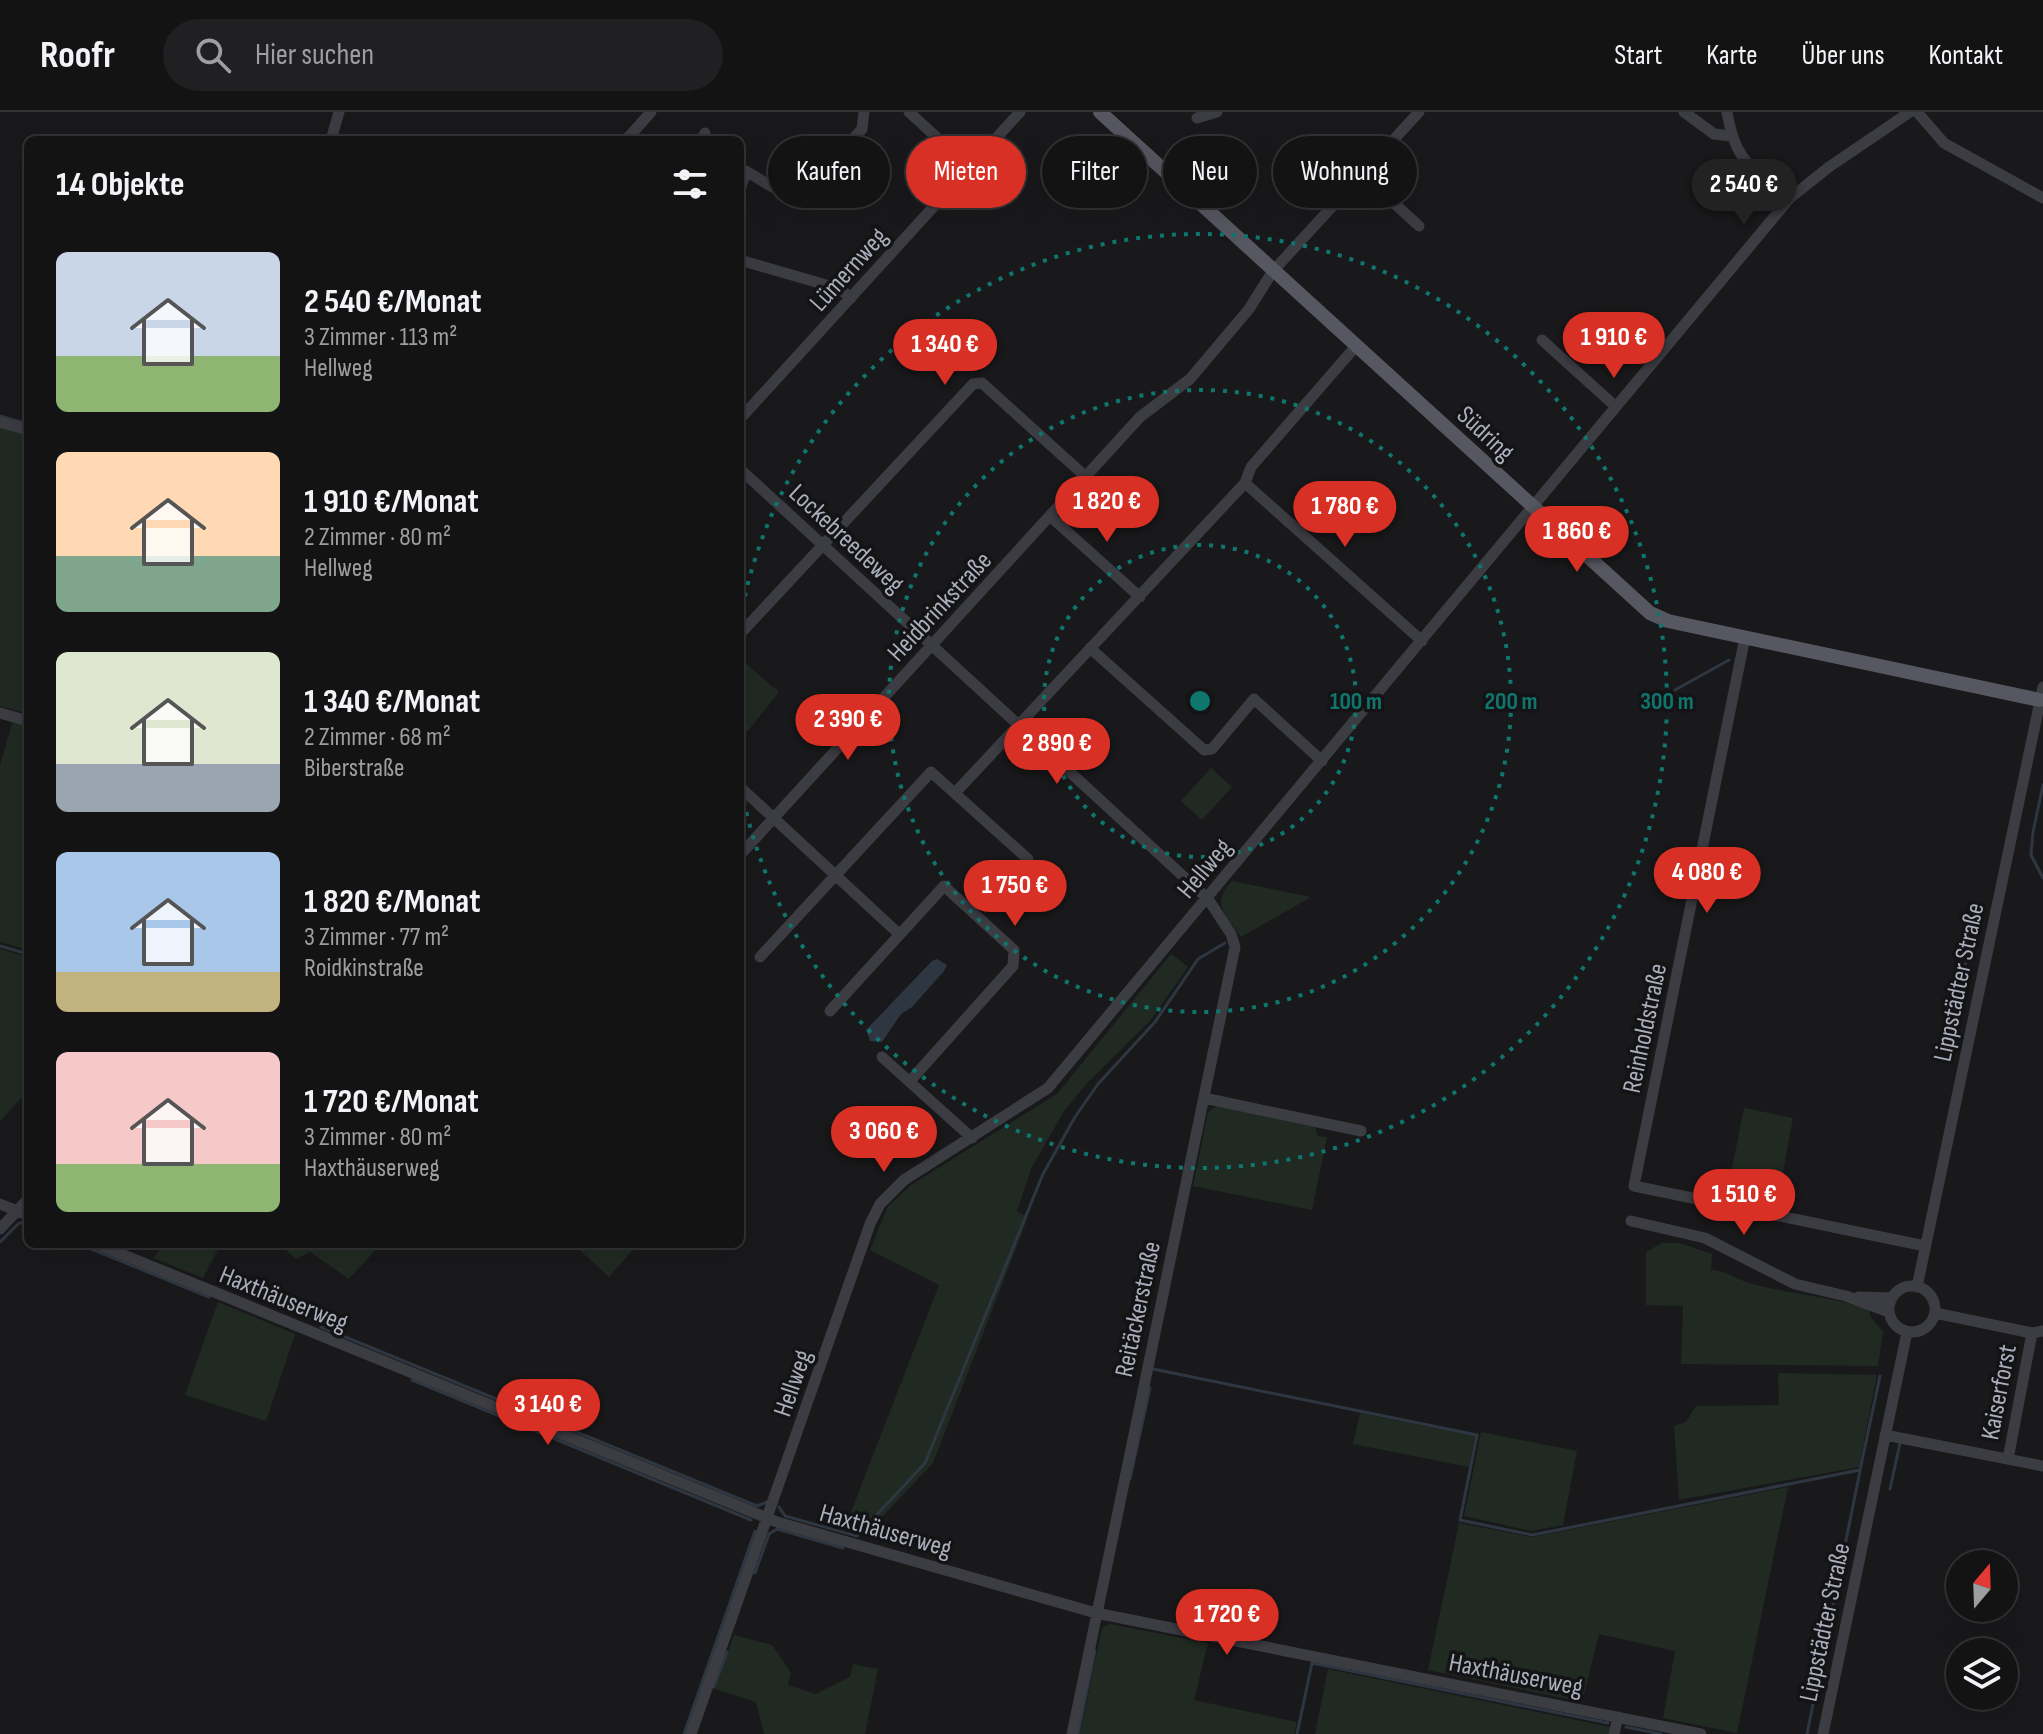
<!DOCTYPE html>
<html lang="de">
<meta charset="utf-8">
<style>
:root{--surface:#131314;--page:#202022;--text:#f1f3f6;--muted:#9d9ea0;--line:#323234;--accent:#d93025}
body{margin:0;font-family:"Sofia Sans Condensed",sans-serif;background:var(--page);color:var(--text);height:100vh;display:flex;flex-direction:column;font-size:30px;white-space:nowrap}
*{box-sizing:border-box;margin:0}
p{font-size:26px;color:var(--muted)}
.icon{flex:none;width:44px;height:44px;fill:none;stroke:currentColor;stroke-width:2;stroke-linecap:round;stroke-linejoin:round}
.map{position:relative;flex:1;overflow:hidden}
.side{position:absolute;left:24px;top:24px;width:720px;height:1112px;display:flex;flex-direction:column;background:var(--surface);border-radius:12px;box-shadow:0 8px 32px #0002,0 0 0 2px var(--line)}
.side>*{flex:none}
.hud{position:absolute;left:768px;top:24px;width:760px;height:72px;display:flex;gap:16px}
.needle{width:52px;rotate:19deg}
.fabs{position:absolute;left:1946px;top:1438px;display:grid;gap:16px}
.fabs a{display:grid;place-items:center;width:72px;height:72px;border-radius:50%;background:var(--surface);box-shadow:0 8px 32px #0002,0 0 0 2px var(--line);font-size:40px}
.price{position:absolute;translate:-50% -68px;padding:0 18px;border-radius:28px;background:var(--accent);color:#fff;font-size:26px;line-height:52px;filter:drop-shadow(0 2px 4px #0008)}
.price::after{content:'';position:absolute;left:50%;top:48px;width:24px;height:18px;margin-left:-12px;background:inherit;clip-path:polygon(0 0,100% 0,50% 100%)}
.price.current{background:#222;color:#fff}
ul{padding:0;list-style:none}
li{display:flex;align-items:center;gap:24px;height:200px;padding:0 32px}
li span{display:grid;place-items:center;flex:none;width:224px;height:160px;border-radius:12px;color:#555}
li>.icon{margin-inline-start:auto}
span .icon{width:96px;height:96px;fill:#fffc;stroke-width:1}
li b{font-size:34px}
h2{display:flex;justify-content:space-between;align-items:center;height:96px;padding:0 32px;font-size:34px}
.chip{padding:0 28px;border-radius:36px;background:var(--surface);box-shadow:0 8px 32px #0002,0 0 0 2px var(--line);font-size:28px;line-height:72px}
.chip.current{background:var(--accent);color:#fff}
header{display:flex;align-items:center;gap:48px;box-sizing:border-box;height:112px;padding:0 40px;background:var(--surface);border-bottom:2px solid var(--line)}
header strong{font-size:38px}
nav{display:flex;gap:44px;margin-inline-start:auto;font-size:28px}
.search{width:560px;height:72px;background:var(--page);display:flex;align-items:center;gap:20px;box-sizing:border-box;padding:0 28px;border-radius:44px;color:var(--muted);font-size:30px}
.map>svg:first-child{display:block}
.green{fill:#202a22}
.water{fill:#2e3741}
.lines{fill:none;stroke-linecap:round;stroke-linejoin:round}
.stream{stroke:#2e3741;stroke-width:3}
.minor{stroke:#3c3c43;stroke-width:11}
.major{stroke:#565760;stroke-width:14}
.ring{fill:none;stroke:#0f766e;stroke-width:4;stroke-dasharray:4 8}
.labels{text-anchor:middle;stroke-width:7;stroke-linejoin:round;paint-order:stroke}
.street-label{font-size:26px;fill:#abafbc;stroke:#141416}
.centre{fill:#0f766e;stroke:#141416;stroke-width:4}
.ring-label{font-size:24px;text-anchor:middle;font-weight:bold;fill:#0f766e;stroke:#141416;stroke-width:7;stroke-linejoin:round;paint-order:stroke}
</style>
<header>
<strong>Roofr</strong>
<div class="search"><svg class="icon" aria-label="search" viewBox="0 0 24 24"><circle cx="10" cy="10" r="6"/><path d="M15 15l6 6"/></svg>Hier suchen</div>
<nav><a>Start</a><a>Karte</a><a>Über uns</a><a>Kontakt</a></nav>
</header>
<div class="map">
<svg width="2043" height="1622" viewBox="0 0 2043 1622">
<rect width="100%" height="100%" fill="#19191b"/>
<path class="green" d="M0,314l28,8v280l-28,-8z
M740,546l39,34 -32,40 -7,-7z
M13,608l15,4v226l-28,-8v-177z
M1211,656l21,19 -30,33 -21,-19z
M1232,769l79,16 -70,40c-15,-22 -31,-32 -9,-56z
M0,837l28,8v134l-28,30z
M1171,842l17,13 -38,54 -61,60 -25,30 -33,58 -14,42 11,6 -95,246 -69,73 -20,-6 95,-245 -69,-35 18,-44 23,-21 146,-91z
M1218,993l96,19 4,12 9,1 -15,73 -119,-24 15,-74z
M1744,996l49,10 -17,91 -50,-11z
M1662,1131h17l33,11 -1,16c17,1 26,10 41,14 39,10 78,13 117,25l1,7 13,16 -5,34 -197,-2 2,-58 -37,-1v-53z
M165,1132h56l-18,34 -50,-20z
M279,1132h102l-32,35 -39,-27 -14,7z
M573,1132h65l-29,33z
M218,1190l77,32 -29,87 -81,-26z
M1778,1261l99,2 -18,92 -180,33 -5,-74 12,-4 10,-16 83,-1z
M1360,1301l115,23 -6,31 -116,-23z
M1481,1320l96,19 -14,74 -32,6 -67,-15z
M1788,1375l-51,246 -74,-15 12,-67 -76,-17 -17,68 -154,-32 31,-147 73,14z
M1110,1512l98,19 -14,57 103,22 -3,12h-214l22,-106z
M734,1523l38,10 19,28 -3,12 27,9 35,-17 3,-13 25,5 -13,65h-101l-8,-32 -41,-13z
M1328,1557l282,58 -1,7h-294z"/>
<path class="water" d="M937,847l10,6 -3,6 -32,36 -11,7 -19,28 -12,-1 -4,-11 66,-69z"/>
<g class="lines">
<path class="stream" d="M0,304l28,8
M1675,578l54,-30
M2043,673l-10,47 -2,23 12,23
M0,834l28,8
M1956,903l14,-75
M0,1130l19,-19h9
M79,1132l130,53
M321,1215l436,179 10,-4
M1153,1257l324,66 -17,85 72,15 328,-65 20,-94
M412,1268l339,140
M1130,1367l20,-91
M1890,1377l10,-46
M779,1395l6,9 72,20 68,-73 118,-289 32,-57 23,-33 57,-62 43,-63 27,-16
M755,1461l14,-39 8,-5 66,19
M714,1575l13,-35
M1626,1615l35,7
M684,1622l71,-203
M1078,1622l17,-83
M1297,1622l15,-71 296,60
M1807,1622l53,-263"/>
<path class="minor" d="M909,0l61,56
M1684,0l30,22 17,2
M1727,0c9,53 25,54 63,86
M1917,0l27,31 99,55
M1197,6l20,-6
M331,28l8,-28
M626,28l25,-28
M701,28l4,-7
M830,52l32,-35 2,-17
M740,57c18,6 30,21 48,23
M1363,63l56,51
M740,78l6,-19
M740,148l100,29 11,9
M1542,228l73,66
M740,307l280,-307
M0,310l28,8
M740,357l468,430 23,35 4,13 -163,787
M1245,371l177,158
M1051,405l89,80
M740,522l233,-250 9,-1 104,94
M1745,525l-111,549 291,60
M1090,536l114,102 8,-1 42,-50 68,62
M0,601l28,8
M740,675l159,147
M955,681l290,-310 6,-16 105,-121
M740,743l400,-438 50,-38 59,-70 24,-38 146,-159
M760,845l171,-185 97,87
M830,899l114,-125 70,64 -1,16 -103,115
M882,945l90,81
M1204,986l157,33
M0,1092l28,11
M1631,1109l74,17 90,46 51,12 43,16
M0,1117l28,-30
M97,1132l680,278 319,91 605,121
M1889 1197a23 23 0 1 1 46 0a23 23 0 1 1-46 0Z
M1917,1175l126,-600
M1859,1185l33,1
M1935,1201l97,20 11,-2
M1885,1323l158,31
M2008,1347l24,-126
M691,1622l179,-510 10,-20 24,-24 144,-92 742,-890 39,-31 81,-55
M1614,1622l4,-17
M1823,1622l84,-402"/>
<path class="major" d="M1100,0l550,501 18,8 372,79"/>
</g>
<g class="ring">
<circle cx="1200" cy="589" r="156"/>
<circle cx="1200" cy="589" r="311"/>
<path d="M740 508A467 467 0 1 1 740 670"/>
</g>
<g class="labels">
<g class="street-label">
<text transform="translate(848 157) rotate(-48)" y="9">Lümernweg</text>
<text transform="translate(1486 321) rotate(43)" y="9">Südring</text>
<text transform="translate(847 426) rotate(43)" y="9">Lockebreedeweg</text>
<text transform="translate(939 494) rotate(-47)" y="9">Heidbrinkstraße</text>
<text transform="translate(1204 756) rotate(-50)" y="9">Hellweg</text>
<text transform="translate(1958 870) rotate(-78)" y="9">Lippstädter Straße</text>
<text transform="translate(1644 916) rotate(-78)" y="9">Reinholdstraße</text>
<text transform="translate(284 1186) rotate(22)" y="9">Haxthäuserweg</text>
<text transform="translate(1137 1197) rotate(-78)" y="9">Reitäckerstraße</text>
<text transform="translate(792 1271) rotate(-71)" y="9">Hellweg</text>
<text transform="translate(1998 1280) rotate(-79)" y="9">Kaiserforst</text>
<text transform="translate(886 1418) rotate(16)" y="9">Haxthäuserweg</text>
<text transform="translate(1824 1510) rotate(-78)" y="9">Lippstädter Straße</text>
<text transform="translate(1516 1562) rotate(11)" y="9">Haxthäuserweg</text>
</g>
</g>
<circle cx="1200" cy="589" r="12" class="centre"/>
<g class="ring-label">
<text x="1356" y="597">100 m</text>
<text x="1511" y="597">200 m</text>
<text x="1667" y="597">300 m</text>
</g>
</svg>
<div class="fabs">
<a><svg class="needle" viewBox="-14 -14 28 28"><path d="M0-13l5 13h-10z" fill="#e53935"/><path d="M0 13l5-13h-10z" fill="#9d9ea0"/></svg></a>
<a><svg class="icon" aria-label="layers" viewBox="0 0 24 24"><path d="M12 4l9 5-9 5-9-5zM3 14l9 5 9-5"/></svg></a>
</div>
<b class="price current" style="left:1744px;top:115px">2 540 €</b>
<b class="price" style="left:1614px;top:268px">1 910 €</b>
<b class="price" style="left:945px;top:275px">1 340 €</b>
<b class="price" style="left:1107px;top:432px">1 820 €</b>
<b class="price" style="left:1345px;top:437px">1 780 €</b>
<b class="price" style="left:1577px;top:462px">1 860 €</b>
<b class="price" style="left:848px;top:650px">2 390 €</b>
<b class="price" style="left:1057px;top:674px">2 890 €</b>
<b class="price" style="left:1707px;top:803px">4 080 €</b>
<b class="price" style="left:1015px;top:816px">1 750 €</b>
<b class="price" style="left:884px;top:1062px">3 060 €</b>
<b class="price" style="left:1744px;top:1125px">1 510 €</b>
<b class="price" style="left:548px;top:1335px">3 140 €</b>
<b class="price" style="left:1227px;top:1545px">1 720 €</b>
<div class="hud">
<a class="chip">Kaufen</a>
<a class="chip current">Mieten</a>
<a class="chip">Filter</a>
<a class="chip">Neu</a>
<a class="chip">Wohnung</a>
</div>
<section class="side">
<h2>14 Objekte<svg class="icon" aria-label="filters" viewBox="0 0 24 24"><path d="M4 7h16M4 17h16"/><circle cx="9" cy="7" r="2"/><circle cx="15" cy="17" r="2"/></svg></h2>
<ul>
<li><span style="background:linear-gradient(#c9d6e8 65%,#8fb573 0)"><svg class="icon" aria-label="home" viewBox="0 0 24 24"><path d="M3 11l9-7 9 7M6 9v11h12V9"/></svg></span><div><b>2 540 €/Monat</b><p>3 Zimmer · 113 m²</p><p>Hellweg</p></div></li>
<li><span style="background:linear-gradient(#ffd9b3 65%,#7fa58c 0)"><svg class="icon" aria-label="home" viewBox="0 0 24 24"><path d="M3 11l9-7 9 7M6 9v11h12V9"/></svg></span><div><b>1 910 €/Monat</b><p>2 Zimmer · 80 m²</p><p>Hellweg</p></div></li>
<li><span style="background:linear-gradient(#dfe7d0 70%,#9aa5b1 0)"><svg class="icon" aria-label="home" viewBox="0 0 24 24"><path d="M3 11l9-7 9 7M6 9v11h12V9"/></svg></span><div><b>1 340 €/Monat</b><p>2 Zimmer · 68 m²</p><p>Biberstraße</p></div></li>
<li><span style="background:linear-gradient(#a9c7e8 75%,#c2b280 0)"><svg class="icon" aria-label="home" viewBox="0 0 24 24"><path d="M3 11l9-7 9 7M6 9v11h12V9"/></svg></span><div><b>1 820 €/Monat</b><p>3 Zimmer · 77 m²</p><p>Roidkinstraße</p></div></li>
<li><span style="background:linear-gradient(#f6c9c9 70%,#8fb573 0)"><svg class="icon" aria-label="home" viewBox="0 0 24 24"><path d="M3 11l9-7 9 7M6 9v11h12V9"/></svg></span><div><b>1 720 €/Monat</b><p>3 Zimmer · 80 m²</p><p>Haxthäuserweg</p></div></li>
</ul>
</section>
</div>
